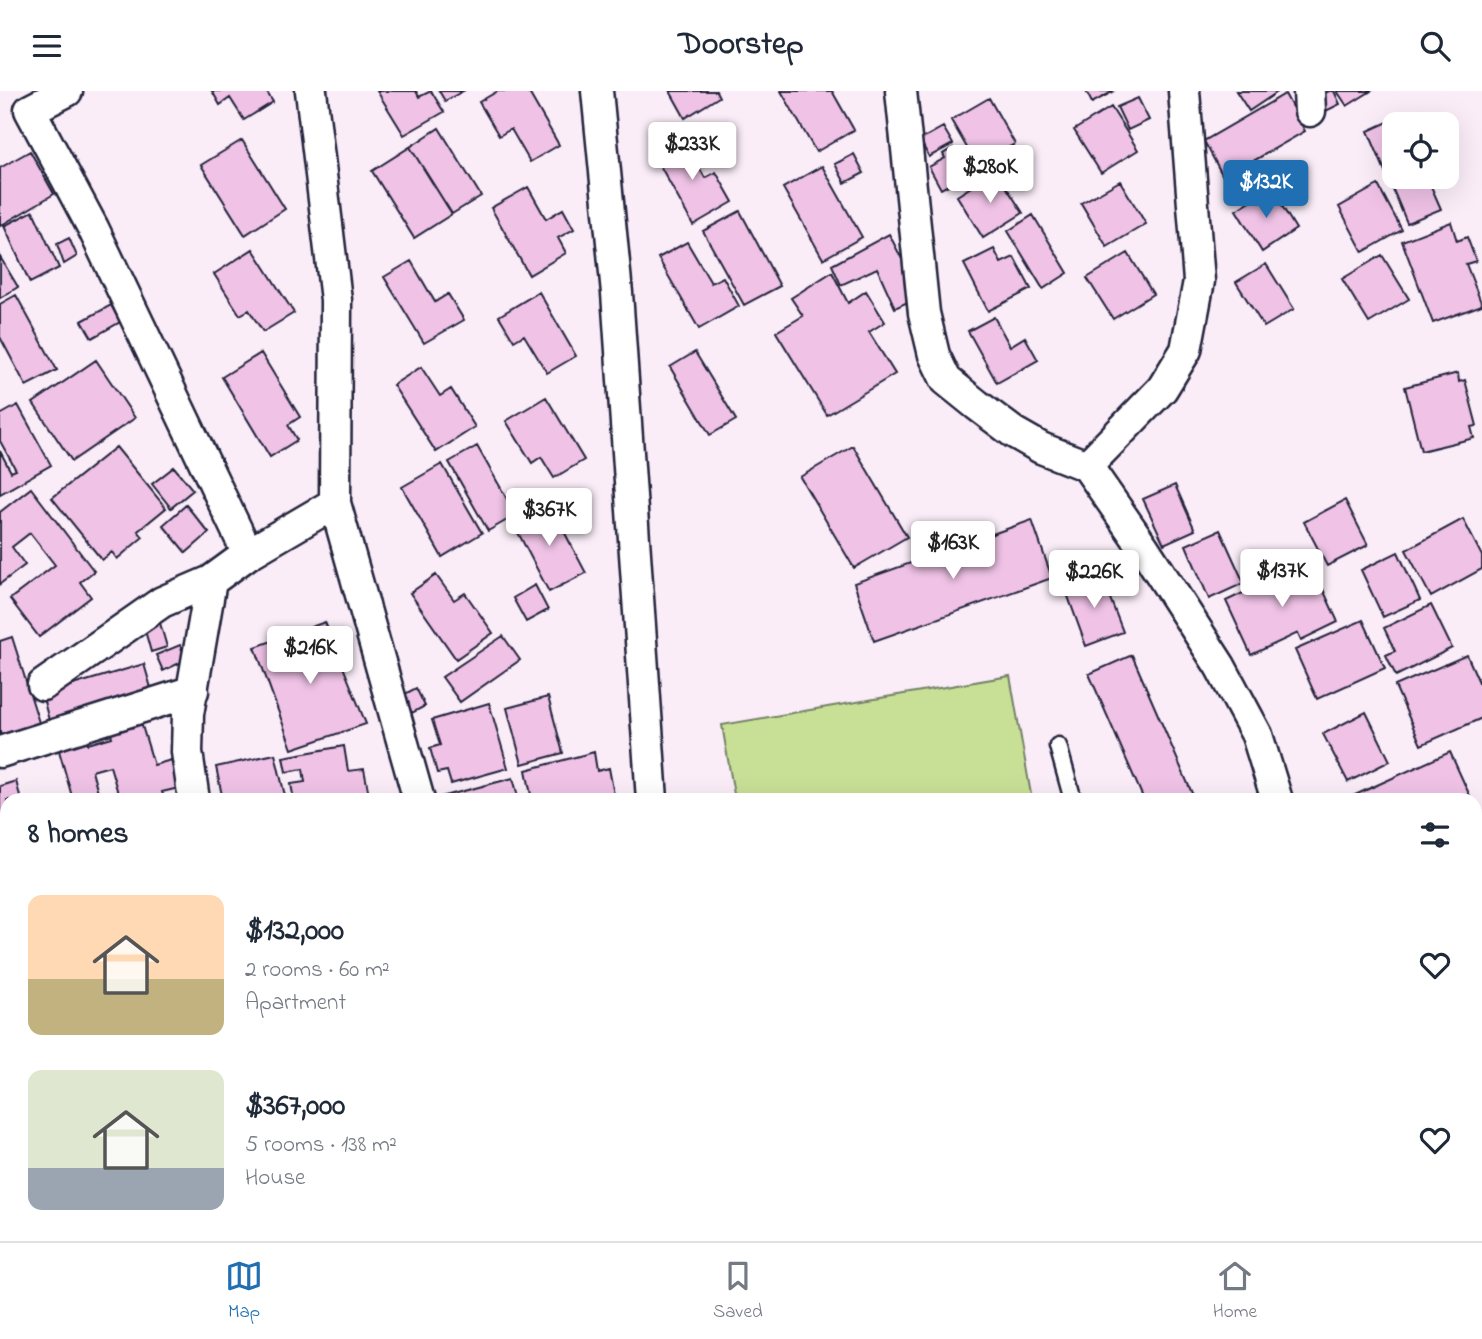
<!DOCTYPE html>
<meta charset="utf-8">
<style>
:root{--surface:#fff;--page:#f2f2f3;--text:#1f2937;--muted:#747a83;--line:#e0e1e3;--accent:#1f6fb2}
body{margin:0;font-family:"Indie Flower",sans-serif;background:var(--page);color:var(--text);height:100vh;display:flex;flex-direction:column;font-size:26px;white-space:nowrap}
*{box-sizing:border-box;margin:0}
p{font-size:23px;color:var(--muted)}
.icon{flex:none;width:38px;height:38px;fill:none;stroke:currentColor;stroke-width:2;stroke-linecap:round;stroke-linejoin:round}
.map{position:relative;flex:1;overflow:hidden}
.sheet{position:absolute;left:0px;top:702px;width:1482px;height:450px;display:flex;flex-direction:column;background:var(--surface);border-radius:21px 21px 0 0;box-shadow:0 7px 28px #0002}
.sheet>*{flex:none}
.tools{position:absolute;left:1382px;top:21px;display:grid;gap:14px}
.tools a{display:grid;place-items:center;width:77px;height:77px;border-radius:14px;background:var(--surface);box-shadow:0 7px 28px #0002;font-size:35px}
.price{position:absolute;translate:-50% -60px;padding:0 16px;border-radius:7px;background:#fff;color:#222;font-size:23px;line-height:46px;filter:drop-shadow(0 2px 4px #0008)}
.price::after{content:'';position:absolute;left:50%;top:42px;width:21px;height:16px;margin-left:-10px;background:inherit;clip-path:polygon(0 0,100% 0,50% 100%)}
.price.current{background:var(--accent);color:#fff}
ul{padding:0;list-style:none}
li{display:flex;align-items:center;gap:21px;height:175px;padding:0 28px}
li span{display:grid;place-items:center;flex:none;width:196px;height:140px;border-radius:14px;color:#555}
li>.icon{margin-inline-start:auto}
span .icon{width:84px;height:84px;fill:#fffc;stroke-width:1}
li b{font-size:30px}
h2{display:flex;justify-content:space-between;align-items:center;height:84px;padding:0 28px;font-size:30px}
header{display:flex;justify-content:space-between;align-items:center;height:91px;padding:0 28px;background:var(--surface);font-size:32px;font-weight:700}
.tabs{display:flex;justify-content:space-around;align-items:center;height:98px;border-top:2px solid var(--line);background:var(--surface);font-size:19px;color:var(--muted)}
.tabs a{display:grid;justify-items:center;gap:4px}
.tabs .current{color:var(--accent)}
.map>svg:first-child{display:block}
.green{fill:#c8e096;stroke:#758168;stroke-width:2}
.building{fill:#efc2e6;stroke:#22223b;stroke-width:2}
.lines{fill:none;stroke-linecap:round;stroke-linejoin:round}
.lane-casing{stroke:#22223b;stroke-width:21}
.street-casing{stroke:#22223b;stroke-width:35}
.lane{stroke:#fff;stroke-width:16}
.street{stroke:#fff;stroke-width:30}
</style>
<header><svg class="icon" aria-label="menu" viewBox="0 0 24 24"><path d="M4 6h16M4 12h16M4 18h16"/></svg>Doorstep<svg class="icon" aria-label="search" viewBox="0 0 24 24"><circle cx="10" cy="10" r="6"/><path d="M15 15l6 6"/></svg></header>
<div class="map">
<svg width="1482" height="1150" viewBox="0 0 1482 1150">
<rect width="100%" height="100%" fill="#faedf8"/>
<filter id="ink" filterUnits="userSpaceOnUse"><feTurbulence type="fractalNoise" baseFrequency=".0143" numOctaves="2"/><feDisplacementMap in="SourceGraphic" scale="14" xChannelSelector="R" yChannelSelector="G"/><feConvolveMatrix kernelMatrix="1 2 1 2 8 2 1 2 1" color-interpolation-filters="sRGB"/></filter>
<g filter="url(#ink)">
<path class="green" d="M1010,585l22,124h-297l-13,-75z"/>
<path class="building" d="M212,0h54l7,11 -29,18 -14,-22 -10,7z
M377,0h39l3,6 12,-6 13,21 -40,23z
M439,0h24l-18,10z
M498,0h30l31,54 -29,17 -19,-33 -12,7 -20,-34z
M670,0h46l3,6 -34,21z
M781,0h51l22,39 -38,22z
M1086,0h28l-22,12z
M1236,0h43l-30,20z
M1329,0h5l6,13 -14,7 -7,-15z
M1337,0h34l-24,15z
M1285,3l20,37 -81,47 -20,-37z
M989,7l26,46 -38,21 -26,-45z
M1138,7l11,22 -21,10 -11,-23z
M1111,16l27,43 -37,23 -27,-43z
M1401,25l4,8h-10v53h32l14,32 -34,14 -39,-92z
M943,36l10,17 -24,13 -9,-17z
M439,37l42,68 -29,18 -42,-67z
M682,46l23,41 11,-6 17,30 -40,23 -40,-72z
M242,49l43,69 -40,26 -44,-70z
M410,56l42,67 -38,24 -42,-67z
M953,57l14,27 -26,14 -12,-22 16,-9 -2,-4z
M30,60l24,43 -54,32v-58z
M854,63l10,19 -19,10 -10,-19z
M822,75l40,71 -39,22 -40,-71z
M996,80l27,42 -40,25 -26,-42z
M1120,90l26,43 -39,23 -26,-44z
M1378,94l24,45 -39,22 -24,-45z
M528,96l18,32 17,-10 11,20 -16,9 8,15 -37,22 -38,-67z
M1271,97l25,41 -34,23 -26,-42z
M33,120l26,57 -29,15 -26,-57z
M740,120l40,75 -36,19 -41,-74z
M1033,124l35,58 -25,16 -35,-58z
M1451,131l6,19 10,-4 9,24 -10,3 16,41 -49,18 -31,-82z
M889,143l14,27 7,40 -15,7 -18,-40 -36,17 -9,-20z
M69,147l8,18 -13,8 -7,-20z
M687,151l24,41 12,-6 16,29 -40,23 -41,-71z
M253,158l41,64 -31,19 -14,-22 -9,5 -26,-41z
M994,158l7,14 13,-6 17,32 -43,22 -24,-47z
M1128,162l25,41 -40,25 -26,-41z
M1382,164l27,44 -40,24 -27,-44z
M0,166l18,30 -18,11z
M411,170l24,41 13,-8 16,26 -40,23 -40,-66z
M1266,173l28,45 -30,18 -28,-45z
M832,181l16,31 18,-12 19,31 -16,10 26,42 -68,41 -51,-83 27,-16 -12,-18z
M539,201l37,64 -29,17 -23,-38 -10,6 -15,-25z
M16,204l41,75 -31,16 -26,-49v-33z
M111,214l9,17 -28,16 -10,-17z
M994,226l16,29 15,-9 13,23 -41,23 -29,-52z
M695,261l41,68 -26,15 -40,-68z
M261,262l39,64 -12,8 9,15 -27,17 -48,-80z
M96,269l39,58 -63,43 -39,-58z
M421,276l19,29 11,-7 24,38 -39,25 -43,-67z
M1458,282l1,9 6,-2 12,46 -6,1 3,11 -53,13 -16,-64z
M546,306l38,63 -30,18 -13,-21 -9,6 -26,-42z
M18,314l33,60 -51,29v-43l11,21 5,-2 -16,-29v-26z
M477,355l39,69 -28,16 -39,-69z
M853,355l54,91 -53,31 -54,-91z
M116,356l50,61 -28,23 5,6 -26,22 -5,-7 -10,8 -50,-62z
M442,373l40,69 -40,24 -40,-70z
M174,376l19,23 -22,18 -19,-24z
M1175,394l20,45 -31,14 -21,-45z
M31,397l63,83 -14,11 11,15 -52,40 -29,-38 45,-34 -25,-32 -18,14 13,18 -25,19v-72z
M1345,409l23,45 -41,21 -23,-44z
M549,412l37,70 -37,19 -36,-69z
M186,414l23,28 -23,20 -23,-28z
M1463,428l19,37v13l-51,28 -25,-47z
M1032,429l20,58 -178,63 -20,-58z
M1220,439l24,53 -35,16 -23,-54z
M1398,461l22,48 -37,17 -22,-47z
M1310,470l28,61 -37,18 -3,-7 -47,22 -25,-54z
M436,484l18,25 11,-7 28,40 -37,26 -46,-66z
M1101,484l22,57 -37,14 -21,-58z
M535,494l13,25 -22,12 -13,-24z
M1431,514l21,43 -56,28 -10,-21 9,-4 -11,-23z
M1363,529l22,48 -68,31 -22,-49z
M325,531l41,102 -74,25 -37,-102z
M160,532l7,24 -16,5 -7,-25z
M503,545l17,24 -60,42 -18,-25z
M12,546l30,95 -42,14v-105z
M180,554l6,15 -23,11 -7,-16z
M1132,564l63,145h-51l-55,-126z
M1467,564l15,34v29l-61,27 -26,-59z
M144,573l10,34 -103,30 -9,-34z
M416,597l9,18 -13,7 -9,-18z
M548,606l15,56 -41,11 -15,-56z
M489,612l19,65 -57,16 -4,-13 -10,2 -7,-25 10,-3 -8,-25z
M1366,621l24,49 -42,21 -25,-48z
M139,625l15,49 17,-5 8,28 -17,4 3,8h-45l-10,-34 -18,5 8,29h-27l-17,-60 29,-8 3,12 24,-7 -4,-12z
M344,655l4,25 16,-2 6,31h-76l-3,-16 14,-2 -2,-13 -17,3 -3,-15z
M594,661l3,19 12,-3 6,32h-83l-6,-30z
M1450,661l20,44 -9,4h-117z
M275,663l11,46h-63l-7,-33z
M513,687l6,22h-77l-1,-3z
M16,690l5,19h-14v72l-7,2v-88z
M7,1030v51l-7,2v-51z
M15,1144h31v6h-31z
M312,1144h100l2,6h-100z
M424,1144h44l-19,6h-24z
M478,1144h18l2,6h-38z
M853,1144h20l3,6h-34z
M876,1144h60l3,6h-60z
M1173,1144h89l3,6h-103z
M1358,1144h56l1,6h-65l-1,-4z"/>
<g class="lines">
<defs>
<path id="lane" d="M1058,655l15,54
M0,997l7,-6"/>
<path id="street" d="M67,0l-37,19 63,118 155,326
M311,0l25,209 -1,203 84,297
M597,0l20,202 35,507
M901,0l23,222 10,42 12,25 31,25 36,27 28,16 46,18 57,82 76,118 37,69 20,65
M1309,0l1,20
M1087,375l75,-77 24,-39 13,-69 -15,-190
M43,594l119,-83 49,-21
M0,661l193,-61
M194,709l-7,-48 1,-38 23,-133 37,-27 87,-51
M1475,1064l7,-26
M1475,1073l7,25
M267,1144l1,6
M554,1144l2,6
M758,1144v6
M1064,1144v6"/>
</defs>
<use href="#lane" class="lane-casing"/>
<use href="#street" class="street-casing"/>
<use href="#lane" class="lane"/>
<use href="#street" class="street"/>
</g>
</g>
</svg>
<div class="tools">
<a><svg class="icon" aria-label="locate" viewBox="0 0 24 24"><circle cx="12" cy="12" r="6"/><path d="M12 2v4M12 18v4M2 12h4M18 12h4"/></svg></a>
</div>
<b class="price" style="left:692px;top:91px">$233K</b>
<b class="price" style="left:990px;top:114px">$280K</b>
<b class="price current" style="left:1266px;top:129px">$132K</b>
<b class="price" style="left:549px;top:457px">$367K</b>
<b class="price" style="left:953px;top:490px">$163K</b>
<b class="price" style="left:1282px;top:518px">$137K</b>
<b class="price" style="left:1094px;top:519px">$226K</b>
<b class="price" style="left:310px;top:595px">$216K</b>
<section class="sheet">
<h2>8 homes<svg class="icon" aria-label="filters" viewBox="0 0 24 24"><path d="M4 7h16M4 17h16"/><circle cx="9" cy="7" r="2"/><circle cx="15" cy="17" r="2"/></svg></h2>
<ul>
<li><span style="background:linear-gradient(#ffd9b3 60%,#c2b280 0)"><svg class="icon" aria-label="home" viewBox="0 0 24 24"><path d="M3 11l9-7 9 7M6 9v11h12V9"/></svg></span><div><b>$132,000</b><p>2 rooms · 60 m²</p><p>Apartment</p></div><svg class="icon" aria-label="heart" viewBox="0 0 24 24"><path d="M12 20l-8-8c-3-5 5-10 8-4 3-6 11-1 8 4z"/></svg></li>
<li><span style="background:linear-gradient(#dfe7d0 70%,#9aa5b1 0)"><svg class="icon" aria-label="home" viewBox="0 0 24 24"><path d="M3 11l9-7 9 7M6 9v11h12V9"/></svg></span><div><b>$367,000</b><p>5 rooms · 138 m²</p><p>House</p></div><svg class="icon" aria-label="heart" viewBox="0 0 24 24"><path d="M12 20l-8-8c-3-5 5-10 8-4 3-6 11-1 8 4z"/></svg></li>
</ul>
</section>
</div>
<nav class="tabs">
<a class="current"><svg class="icon" aria-label="map" viewBox="0 0 24 24"><path d="M3 6l6-2 6 2 6-2v14l-6 2-6-2-6 2zM9 4v14M15 6v14"/></svg>Map</a>
<a><svg class="icon" aria-label="saved" viewBox="0 0 24 24"><path d="M7 4h10v16l-5-4-5 4z"/></svg>Saved</a>
<a><svg class="icon" aria-label="home" viewBox="0 0 24 24"><path d="M3 11l9-7 9 7M6 9v11h12V9"/></svg>Home</a>
</nav>
